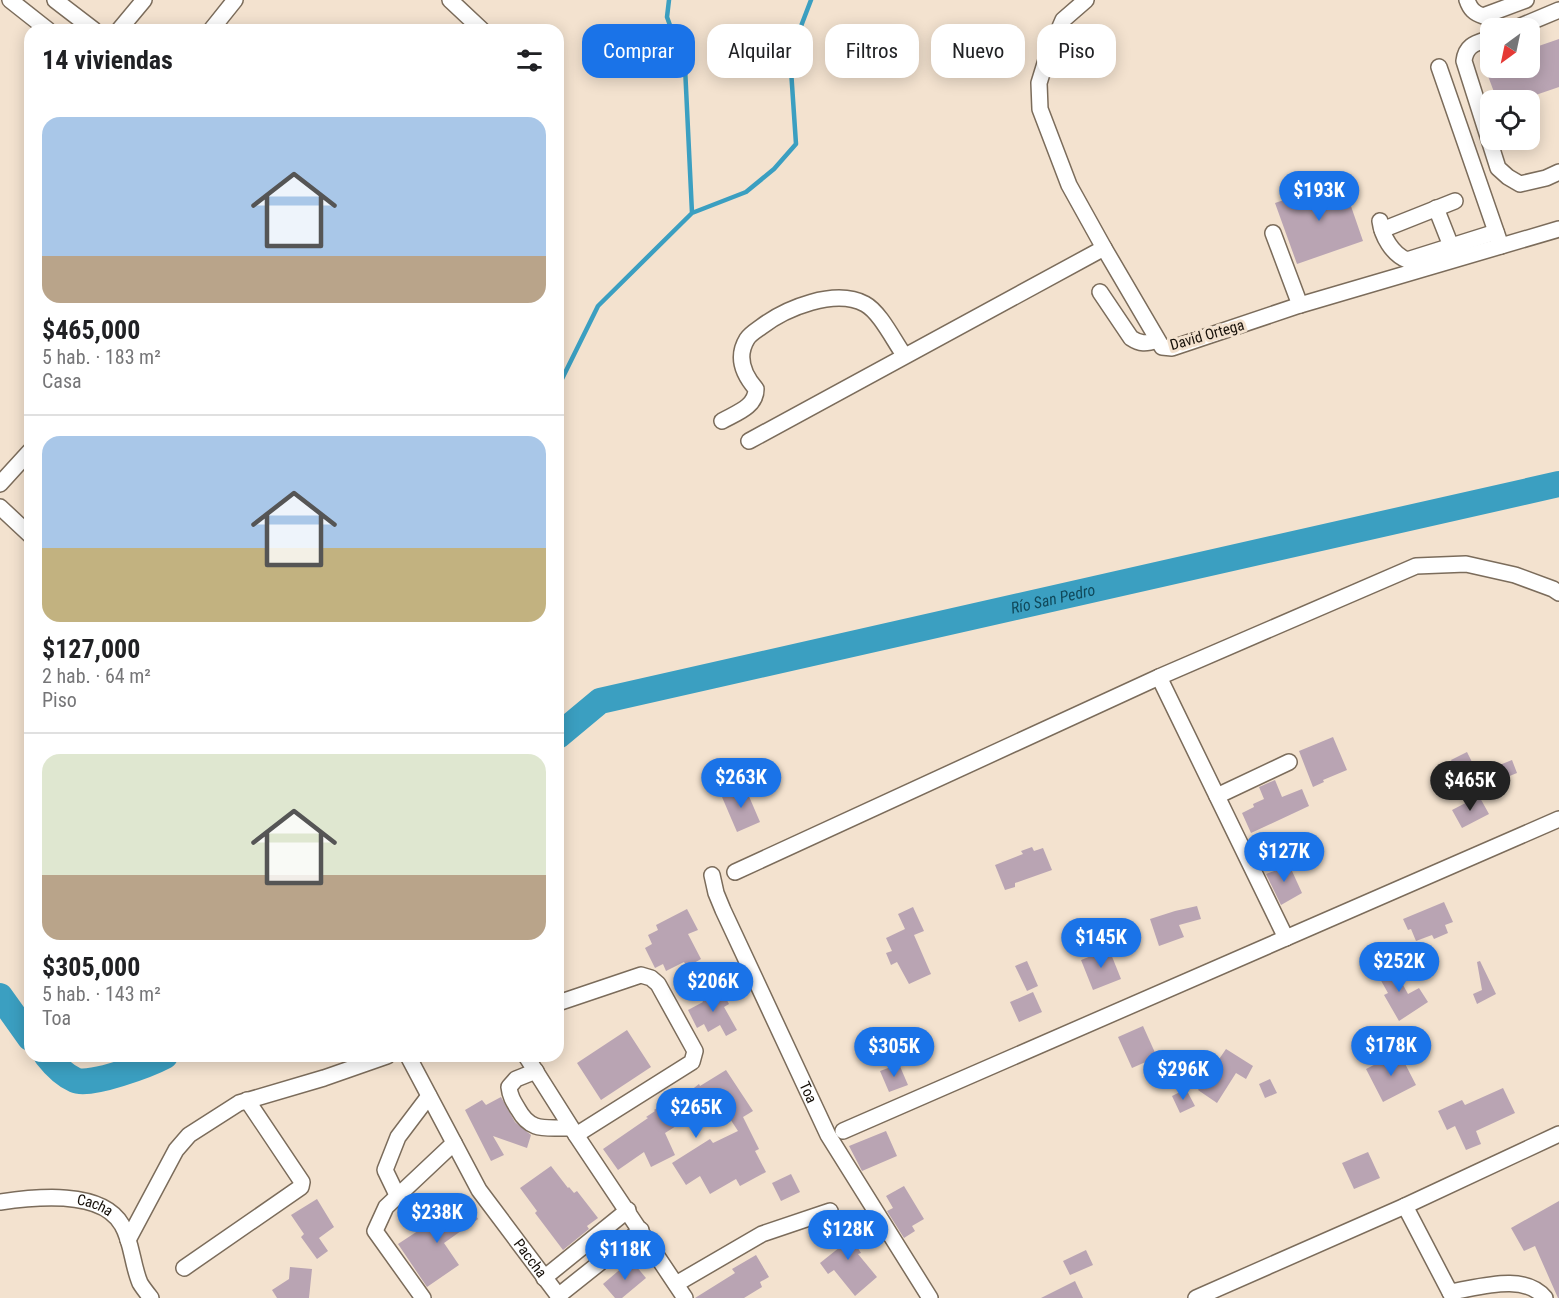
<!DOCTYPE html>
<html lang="es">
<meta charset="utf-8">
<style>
:root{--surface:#fff;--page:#f6f6f6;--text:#202124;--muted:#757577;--line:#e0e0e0;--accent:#1a73e8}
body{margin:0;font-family:"Roboto Condensed",sans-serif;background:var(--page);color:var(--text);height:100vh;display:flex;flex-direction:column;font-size:22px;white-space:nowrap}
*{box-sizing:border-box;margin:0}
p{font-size:20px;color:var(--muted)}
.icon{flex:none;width:33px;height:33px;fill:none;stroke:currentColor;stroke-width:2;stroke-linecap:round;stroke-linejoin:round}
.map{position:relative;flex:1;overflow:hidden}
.side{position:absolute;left:24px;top:24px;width:540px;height:1038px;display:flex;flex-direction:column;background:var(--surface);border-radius:18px;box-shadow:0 3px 15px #0003}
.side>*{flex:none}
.guide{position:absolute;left:582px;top:24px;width:570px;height:54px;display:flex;gap:12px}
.needle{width:39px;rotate:213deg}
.tools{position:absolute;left:1480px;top:18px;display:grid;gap:12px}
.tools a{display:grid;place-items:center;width:60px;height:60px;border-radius:12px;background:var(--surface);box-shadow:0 3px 15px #0003;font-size:30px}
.price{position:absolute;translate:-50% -51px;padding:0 14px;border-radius:21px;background:var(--accent);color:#fff;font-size:20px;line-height:39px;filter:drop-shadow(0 2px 3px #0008)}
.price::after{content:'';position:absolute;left:50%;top:36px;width:18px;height:14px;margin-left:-9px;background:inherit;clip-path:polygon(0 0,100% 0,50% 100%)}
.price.selected{background:#222;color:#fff}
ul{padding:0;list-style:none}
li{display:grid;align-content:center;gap:12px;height:318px;padding:0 18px}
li+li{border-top:2px solid var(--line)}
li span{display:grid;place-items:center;height:186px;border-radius:18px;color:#555}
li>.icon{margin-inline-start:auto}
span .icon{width:108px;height:108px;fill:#fffc;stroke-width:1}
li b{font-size:26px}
h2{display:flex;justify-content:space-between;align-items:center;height:72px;padding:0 18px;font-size:26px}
.chip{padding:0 21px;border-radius:18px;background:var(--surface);box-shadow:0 3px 15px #0003;font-size:21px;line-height:54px}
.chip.selected{background:var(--accent);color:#fff}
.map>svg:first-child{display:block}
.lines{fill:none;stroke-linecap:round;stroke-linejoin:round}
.stream{stroke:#3b9fc1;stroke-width:4.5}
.river{stroke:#3b9fc1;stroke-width:26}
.building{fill:#b9a4b3}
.minor-casing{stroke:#7b6c5b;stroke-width:18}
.minor{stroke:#fff;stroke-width:15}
.labels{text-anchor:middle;stroke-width:6;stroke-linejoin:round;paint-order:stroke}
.street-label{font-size:15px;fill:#150f08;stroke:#f3e2cf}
.water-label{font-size:16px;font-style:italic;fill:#10495b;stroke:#f3e2cf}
</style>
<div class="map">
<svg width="1559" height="1298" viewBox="0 0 1559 1298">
<rect width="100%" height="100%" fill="#f3e2cf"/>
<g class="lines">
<path class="stream" d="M669,0l-2,17 18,50 7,146
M558,387l40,-81 94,-93 54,-21 28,-23 22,-25 -6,-89 21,-55"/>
<g class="river">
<path id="s1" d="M558,736l42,-35 959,-217"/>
<path d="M0,996l30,42"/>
<path d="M47,1056c7,9 17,19 28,24 15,7 75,-16 90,-24"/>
</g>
</g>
<path class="building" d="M1559,39v48l-38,13h-24l-12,-32h45v-19z
M1342,180l21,61 -66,23 -22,-61z
M1333,737l14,33 -24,10 1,2 -11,5 -14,-36z
M1467,752l9,18 14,-6 2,4 20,-8 5,13 -15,6 -1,-2 -34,15 -16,-32z
M1275,780l7,17 20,-8 7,17 -58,27 -9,-20 12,-6 -1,-3 11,-5 -5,-12z
M745,787l15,35 -23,10 -15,-35z
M1479,796l10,18 -27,14 -10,-18z
M1032,847l2,4 9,-3 9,22 -37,13v4l-10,3 -10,-25 28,-11 -2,-3z
M1287,860l15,33 -21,12 -15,-31 11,-4 -3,-5z
M1444,902l9,20 -8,3 3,8 -14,6 -2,-4 -16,6 -5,-12 -3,1 -5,-11z
M1197,906l4,13 -22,6 5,12 -25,9 -9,-27 25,-8z
M913,907l11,24 -10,4 17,39 -22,10 -12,-22 -6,3 -5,-12 6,-2 -6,-13 19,-9 -7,-15z
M687,909l11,21 -10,4 13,25 -14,8 -3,-5 -18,9 -3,-7 -8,4 -10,-20 7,-4 -4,-9 10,-5 -2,-5z
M1109,949l12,30 -28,11 -12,-30z
M1027,961l11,25 -11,5 -12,-25z
M1390,961l18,33 11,-6 9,14 -29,19 -15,-26 4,-2 -13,-23z
M1480,961l16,33 -19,10 -4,-10 9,-4 -5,-28z
M720,987l9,17 -5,3 13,23 -11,6 -6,-11 -12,7 -4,-8 -7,4 -9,-18 15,-8 -2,-4z
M1033,992l9,20 -23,10 -9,-20z
M1143,1026l14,31 -25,11 -14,-31z
M627,1030l24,37 -50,33 -24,-37z
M1226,1049l27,17 -7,13 -10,-6 -19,30 -19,-13z
M1399,1052l17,33 -33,17 -17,-33z
M899,1064l9,21 -19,7 -9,-21z
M726,1070l27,41 -10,6 16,32 -4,2 11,21 -26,14 -4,-7 -26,15 -10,-18 -14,9 -14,-22 38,-24 3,4 25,-12 -23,-35 -31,25 -19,12 10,22 -24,12 -7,-15 -26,18 -15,-21 45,-31 -2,-1 9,-6 -1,-1 18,-12 1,1 6,-3 2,2 18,-14 1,2z
M1270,1079l7,14 -12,5 -6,-14z
M1503,1088l12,25 -39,18 5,13 -15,6 -11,-24 -8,4 -9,-19 24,-11 3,5z
M1186,1089l9,17 -15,7 -8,-17z
M501,1097l14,25 16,13 -4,13 -34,-12 11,19 -13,6 -26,-51 17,-10 4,5z
M886,1131l11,25 -35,15 -13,-25z
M1368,1152l12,26 -26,11 -12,-26z
M551,1166l17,22 1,-1 5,6 3,-2 21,27 -11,8 2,3 -26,21 -28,-37 2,-2 -17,-23z
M791,1174l9,18 -19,9 -9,-18z
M904,1186l20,33 -12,7 3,5 -11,7 -17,-27 6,-3 -7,-12z
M317,1199l17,28 -15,11 9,13 -11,8 -16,-22 3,-3 -13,-19z
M465,1200l13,19 -34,24 15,22 -32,22 -29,-43z
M1559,1201v97h-1l-23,-52 -11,5 -13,-23z
M841,1221l20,32 -3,1 19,23 -22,19 -21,-26 -6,4 -8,-11 20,-16 -12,-19z
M1086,1250l7,15 -23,10 -7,-14z
M756,1255l13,22 -9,5 2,5 -18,11h-49l40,-25 -3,-4z
M631,1260l15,18 -24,20h-7l-12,-14z
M290,1267l22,2 -3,29h-32l-5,-8 17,-11z
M1075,1281l8,17h-42z"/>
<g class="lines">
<defs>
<g id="minor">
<path d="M10,0l38,30"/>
<path d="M55,0l39,30"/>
<path d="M450,0l32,30"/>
<path d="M1086,0l-23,20 -16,37 -8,26 1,26 29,76 35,63 58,99 10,1 128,-43 259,-76"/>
<path d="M1467,0c3,9 7,13 16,16l43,-16"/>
<path d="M1516,28l43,-18"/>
<path d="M119,30l25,-30"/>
<path d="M211,30l24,-30"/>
<path d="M1491,38c-14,5 -25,6 -27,23l34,107 10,9 12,7 26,-6 13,-6"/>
<path d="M1439,67l62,179"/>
<path d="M1436,208l15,38"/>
<path d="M1380,221c2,15 12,33 27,39l89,-28"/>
<path d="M1382,230l73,-29"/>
<path d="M1273,233l27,72"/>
<path d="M1100,292l31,46c9,6 15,6 26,2"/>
<path d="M722,421c14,-8 34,-14 34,-32 -13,-15 -20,-32 -9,-50 3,-5 10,-9 14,-12 25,-19 74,-39 104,-23 15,8 29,37 39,51"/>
<path d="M749,441l355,-193"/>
<path d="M0,484l30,-33"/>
<path d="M0,507l30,28"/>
<path d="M1159,677l127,261"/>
<path d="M1217,796l72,-34"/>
<path d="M735,872l424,-195 257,-111 50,-2 49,11 38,14 6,4"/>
<path id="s2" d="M712,875l4,18 7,17 105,225 102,163"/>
<path d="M558,1003l83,-28 10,3 7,6 37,67 -3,11 -116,73"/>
<path id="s3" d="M408,1056l71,134 81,108"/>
<path d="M526,1056l50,79 109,163"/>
<path d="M536,1071l-20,8 -7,8c1,9 4,14 9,22 13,24 28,18 53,19"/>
<path d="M843,1131l716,-312"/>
<path d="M398,1197l-13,-27 13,-33 31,-41"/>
<path id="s4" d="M0,1202c34,-5 102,-13 122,23 10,17 10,39 18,58 3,5 7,10 11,15"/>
<path d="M1405,1206l48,92"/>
<path d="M128,1240l48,-90 13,-15 50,-32 85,-25 63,-22"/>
<path d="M184,1268l117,-81 1,-5 -55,-82"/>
<path d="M544,1278l84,-68"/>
<path d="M676,1284l86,-50 68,-23"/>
<path d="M1450,1292c28,-4 74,-20 95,6"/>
<path d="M558,1296l83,-66"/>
<path d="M423,1298l-48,-67 11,-24 68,-64"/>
<path d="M1196,1298l209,-92 154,-72"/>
</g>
</defs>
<use href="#minor" class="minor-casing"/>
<use href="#minor" class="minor"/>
</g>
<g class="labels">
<g class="street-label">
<text transform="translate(1207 335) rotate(-16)" y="5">David Ortega</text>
<text dy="5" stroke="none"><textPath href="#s2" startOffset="238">Toa</textPath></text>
<text dy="5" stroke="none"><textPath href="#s4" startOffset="96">Cacha</textPath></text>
<text dy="5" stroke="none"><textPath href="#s3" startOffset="237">Paccha</textPath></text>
</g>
<g class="water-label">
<text dy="6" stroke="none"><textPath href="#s1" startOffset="519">Río San Pedro</textPath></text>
</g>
</g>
</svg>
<div class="tools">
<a><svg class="needle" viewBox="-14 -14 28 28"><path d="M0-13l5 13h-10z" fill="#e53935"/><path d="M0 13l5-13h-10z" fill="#757577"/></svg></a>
<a><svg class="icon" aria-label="locate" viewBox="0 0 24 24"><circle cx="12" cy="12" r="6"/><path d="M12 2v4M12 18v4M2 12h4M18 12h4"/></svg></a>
</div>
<b class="price" style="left:1319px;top:222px">$193K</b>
<b class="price" style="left:741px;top:809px">$263K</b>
<b class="price selected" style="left:1470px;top:812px">$465K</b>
<b class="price" style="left:1284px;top:883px">$127K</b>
<b class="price" style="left:1101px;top:969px">$145K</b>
<b class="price" style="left:1399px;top:993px">$252K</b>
<b class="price" style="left:713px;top:1013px">$206K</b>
<b class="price" style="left:1391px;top:1077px">$178K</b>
<b class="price" style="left:894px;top:1078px">$305K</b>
<b class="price" style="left:1183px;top:1101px">$296K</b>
<b class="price" style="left:696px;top:1139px">$265K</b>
<b class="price" style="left:437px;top:1244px">$238K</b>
<b class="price" style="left:848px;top:1261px">$128K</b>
<b class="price" style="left:625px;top:1281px">$118K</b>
<div class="guide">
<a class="chip selected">Comprar</a>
<a class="chip">Alquilar</a>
<a class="chip">Filtros</a>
<a class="chip">Nuevo</a>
<a class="chip">Piso</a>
</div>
<section class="side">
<h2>14 viviendas<svg class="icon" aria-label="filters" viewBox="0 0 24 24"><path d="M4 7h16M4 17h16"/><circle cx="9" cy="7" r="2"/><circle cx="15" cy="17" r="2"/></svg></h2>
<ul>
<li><span style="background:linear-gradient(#a9c7e8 75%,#b9a48a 0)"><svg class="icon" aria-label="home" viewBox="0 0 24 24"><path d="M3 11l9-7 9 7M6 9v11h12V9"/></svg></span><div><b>$465,000</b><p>5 hab. · 183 m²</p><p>Casa</p></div></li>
<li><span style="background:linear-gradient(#a9c7e8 60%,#c2b280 0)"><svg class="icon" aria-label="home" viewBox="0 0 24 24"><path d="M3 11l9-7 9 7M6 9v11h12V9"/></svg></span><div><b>$127,000</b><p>2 hab. · 64 m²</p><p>Piso</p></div></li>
<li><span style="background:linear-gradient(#dfe7d0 65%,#b9a48a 0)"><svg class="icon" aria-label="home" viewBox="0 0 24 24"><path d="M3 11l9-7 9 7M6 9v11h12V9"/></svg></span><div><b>$305,000</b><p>5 hab. · 143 m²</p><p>Toa</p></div></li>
</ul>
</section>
</div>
